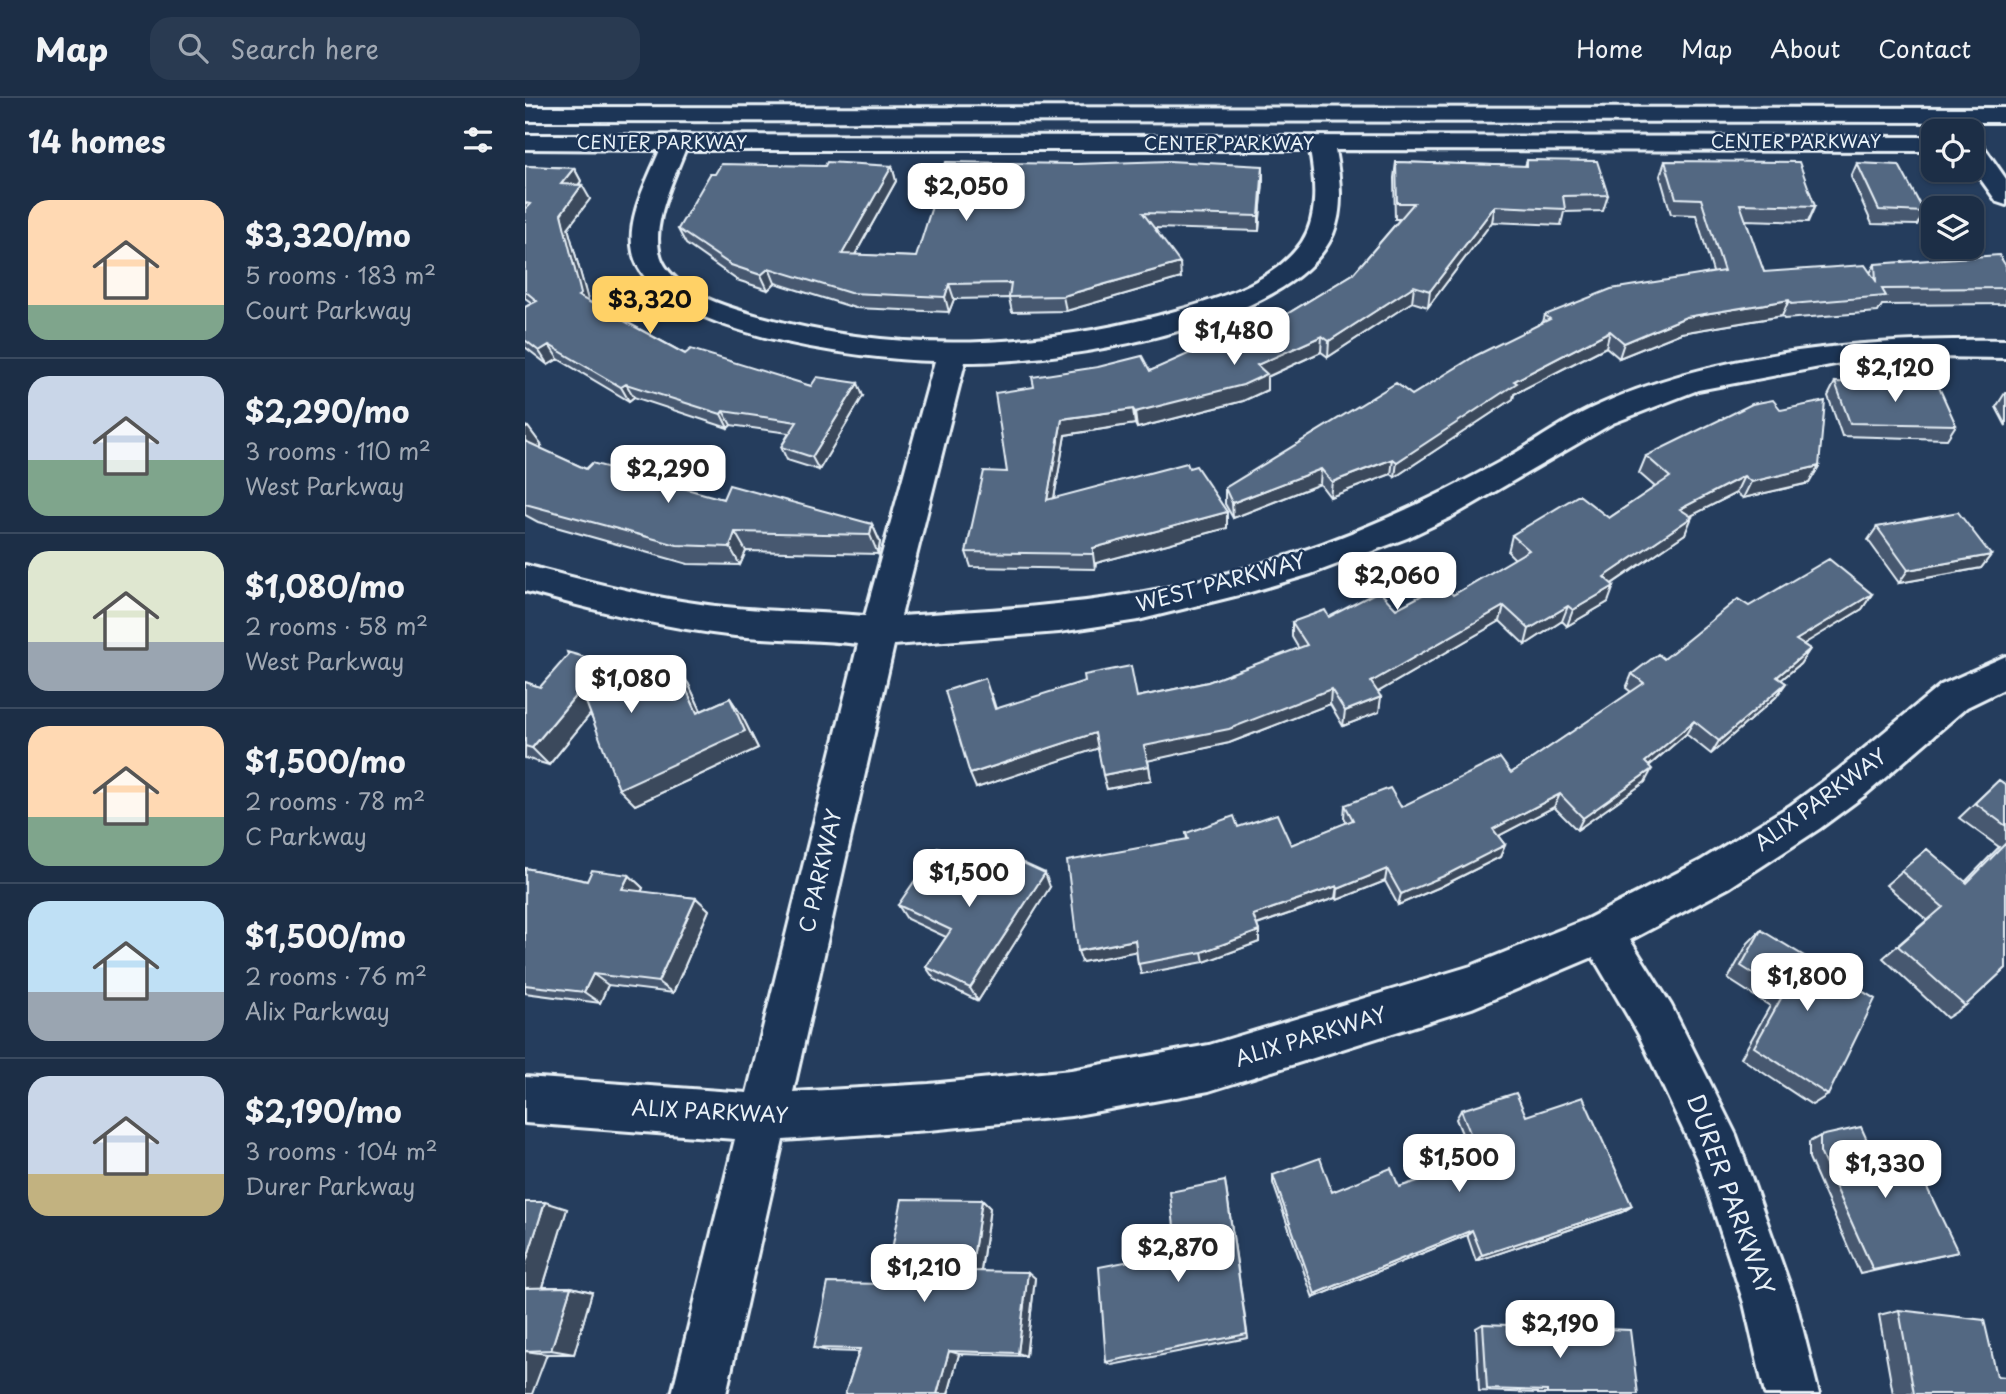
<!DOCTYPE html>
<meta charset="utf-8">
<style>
:root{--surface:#1c2e46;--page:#293a51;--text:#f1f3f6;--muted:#a0a8b3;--line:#3a4a5f;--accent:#ffd166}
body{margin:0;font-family:"Playpen Sans",sans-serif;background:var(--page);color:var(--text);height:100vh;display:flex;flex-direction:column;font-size:26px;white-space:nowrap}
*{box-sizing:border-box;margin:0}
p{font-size:23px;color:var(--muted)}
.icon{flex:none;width:38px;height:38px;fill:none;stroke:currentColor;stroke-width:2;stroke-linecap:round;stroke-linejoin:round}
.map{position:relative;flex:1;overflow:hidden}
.panel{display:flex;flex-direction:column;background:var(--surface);width:525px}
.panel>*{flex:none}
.buttons{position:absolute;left:1396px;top:21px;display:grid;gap:14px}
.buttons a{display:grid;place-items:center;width:63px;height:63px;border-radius:14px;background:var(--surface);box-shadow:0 2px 5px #0004,0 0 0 2px var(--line);font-size:35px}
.price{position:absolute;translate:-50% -60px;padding:0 16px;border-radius:14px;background:#fff;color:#222;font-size:23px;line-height:46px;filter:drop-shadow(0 2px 4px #0008)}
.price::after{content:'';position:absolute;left:50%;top:42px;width:21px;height:16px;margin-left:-10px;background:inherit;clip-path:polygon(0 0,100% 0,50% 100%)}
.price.selected{background:var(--accent);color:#111}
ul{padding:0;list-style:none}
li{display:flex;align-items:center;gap:21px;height:175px;padding:0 28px}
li+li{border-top:2px solid var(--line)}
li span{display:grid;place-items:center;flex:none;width:196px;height:140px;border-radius:21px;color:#555}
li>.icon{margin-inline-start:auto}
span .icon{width:84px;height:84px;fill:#fffc;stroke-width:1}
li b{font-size:30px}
h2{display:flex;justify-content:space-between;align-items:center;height:84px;padding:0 28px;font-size:30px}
header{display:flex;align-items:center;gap:42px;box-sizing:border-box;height:98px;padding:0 35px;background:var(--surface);border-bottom:2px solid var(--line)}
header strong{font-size:33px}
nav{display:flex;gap:38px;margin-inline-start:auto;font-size:24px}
.search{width:490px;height:63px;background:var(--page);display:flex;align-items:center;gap:18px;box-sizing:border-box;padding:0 24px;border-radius:21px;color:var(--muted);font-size:26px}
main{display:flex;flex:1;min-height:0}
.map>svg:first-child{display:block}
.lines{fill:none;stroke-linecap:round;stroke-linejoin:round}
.minor-casing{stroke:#e8f1f8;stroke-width:6}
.minor{fill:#1d3557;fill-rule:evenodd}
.wall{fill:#475970;stroke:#e8f1f8;stroke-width:2}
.shaded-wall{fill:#3a485b;stroke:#e8f1f8;stroke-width:2}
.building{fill:#536782;stroke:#e8f1f8;stroke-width:2}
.labels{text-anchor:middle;stroke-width:5;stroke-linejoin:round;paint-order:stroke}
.far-street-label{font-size:18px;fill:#e8f1f8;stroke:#1d3557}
.street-label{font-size:21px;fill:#e8f1f8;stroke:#1d3557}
.near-street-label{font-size:24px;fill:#e8f1f8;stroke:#1d3557}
</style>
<header>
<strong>Map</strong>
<div class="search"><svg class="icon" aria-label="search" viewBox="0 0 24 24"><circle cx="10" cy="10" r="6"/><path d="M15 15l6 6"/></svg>Search here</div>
<nav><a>Home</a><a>Map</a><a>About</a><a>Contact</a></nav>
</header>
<main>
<section class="panel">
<h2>14 homes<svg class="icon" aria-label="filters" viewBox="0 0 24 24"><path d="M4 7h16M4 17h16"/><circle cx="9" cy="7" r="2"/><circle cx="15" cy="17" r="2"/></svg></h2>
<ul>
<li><span style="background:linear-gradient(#ffd9b3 75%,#7fa58c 0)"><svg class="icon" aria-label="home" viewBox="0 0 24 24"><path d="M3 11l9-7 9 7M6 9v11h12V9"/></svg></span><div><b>$3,320/mo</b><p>5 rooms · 183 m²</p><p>Court Parkway</p></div></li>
<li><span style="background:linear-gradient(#c9d6e8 60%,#7fa58c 0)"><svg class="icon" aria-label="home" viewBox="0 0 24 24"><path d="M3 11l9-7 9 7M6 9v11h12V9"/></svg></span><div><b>$2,290/mo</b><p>3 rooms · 110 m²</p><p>West Parkway</p></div></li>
<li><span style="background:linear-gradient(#dfe7d0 65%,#9aa5b1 0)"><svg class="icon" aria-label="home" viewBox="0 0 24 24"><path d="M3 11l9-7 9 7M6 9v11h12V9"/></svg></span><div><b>$1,080/mo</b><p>2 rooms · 58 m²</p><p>West Parkway</p></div></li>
<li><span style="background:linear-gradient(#ffd9b3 65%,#7fa58c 0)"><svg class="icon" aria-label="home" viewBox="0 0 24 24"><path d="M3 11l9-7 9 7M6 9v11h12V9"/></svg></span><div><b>$1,500/mo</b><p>2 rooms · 78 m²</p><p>C Parkway</p></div></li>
<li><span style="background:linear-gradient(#bfe0f5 65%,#9aa5b1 0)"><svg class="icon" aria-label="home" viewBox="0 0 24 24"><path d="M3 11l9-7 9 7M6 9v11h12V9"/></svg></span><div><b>$1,500/mo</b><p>2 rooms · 76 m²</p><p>Alix Parkway</p></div></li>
<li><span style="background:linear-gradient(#c9d6e8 70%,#c2b280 0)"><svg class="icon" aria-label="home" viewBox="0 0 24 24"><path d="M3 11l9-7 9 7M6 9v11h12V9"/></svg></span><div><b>$2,190/mo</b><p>3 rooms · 104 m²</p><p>Durer Parkway</p></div></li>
</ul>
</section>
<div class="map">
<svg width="1481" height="1296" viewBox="0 0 1481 1296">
<rect width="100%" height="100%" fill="#253d5d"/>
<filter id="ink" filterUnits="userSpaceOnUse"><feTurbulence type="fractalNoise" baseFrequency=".0143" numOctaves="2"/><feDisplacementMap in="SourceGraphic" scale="14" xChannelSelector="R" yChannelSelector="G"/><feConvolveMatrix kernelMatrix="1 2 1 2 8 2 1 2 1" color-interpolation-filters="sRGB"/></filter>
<g filter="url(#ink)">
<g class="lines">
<defs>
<path id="minor" d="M0,9l1481,1v14l-1481,-1z
M0,37l1409,2v14l-599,-1c5,27 9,58 -2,84 -40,94 -276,129 -368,128l-64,254c52,-4 104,-6 156,-12 78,-7 158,-25 233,-49 75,-24 147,-58 217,-97 28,-16 55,-36 85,-50 125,-58 277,-70 414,-68v18l-79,-1 -81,5 -148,28 -85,33 -162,94 -44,21 -96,36 -64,19 -109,27 -79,12 -165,13 -101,447 136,-8 142,-14 138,-25 262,-79 116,-47 113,-58 91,-56 46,-34 104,-86 65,-29v32l-39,19 -102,88 -46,34 -89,58 -100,53 41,65 65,130 60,168 23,91h-54l-21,-91 -47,-144 -58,-124 -46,-78 -121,51 -263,83 -138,25 -142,14 -146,10 -57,254h-54l63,-255 -210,-16v-46l222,16 111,-449c-41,-5 -82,-4 -123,-8 -72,-8 -141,-26 -210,-45v-26c70,18 139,37 211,43 43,4 86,4 129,8l70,-255c-68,-1 -286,-27 -302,-109 -7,-34 15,-72 27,-102l-135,-1zM160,52h625c5,29 9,66 -8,92 -27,39 -80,56 -123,68 -136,39 -280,45 -417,7 -32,-9 -77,-21 -97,-51 -20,-31 8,-85 20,-116z
M1447,43l9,2 25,36v26l-9,-3 -25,-35z"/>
</defs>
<use href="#minor" class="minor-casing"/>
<use href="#minor" class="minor"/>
</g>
<path class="wall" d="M1002,62l81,35 -5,16 -39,1 -3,13 -69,-3 -64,85 -16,-5 -84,55 -7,-5 -54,25v13l-24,11 -106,27 -2,-4 -70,11 -11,63 173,30 -131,35 -1,6 -124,-2 -5,-15 41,-80 143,-101 132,-54 71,-43 47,-55h-5l-1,-41 2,-16 129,4z
M1140,63l150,45 -7,16 -63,-2 19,52 106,1 5,-9 131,2v38l-124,1 -4,7 -94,7 -2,-3 -101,17 -62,25 -13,-11 -92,47 -1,5 -118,78 -4,-3 -61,23 -10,-13 -87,34 -8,-14v-16l187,-93 131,-73 2,-7 168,-43 -17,-57 -25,-1 -11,-38z
M1332,65l67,49 -7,13 -45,-1 -21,-47z
M0,68l49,2 7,13 -2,4 11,14 -22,29 20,73 97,53 126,32 52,10 -44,74 -32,-10 -6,-13 8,-14 -58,-8 -3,3 -94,-31 -5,4 -71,-42 -10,6 -23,-18v-40l7,-4 -7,-5z
M367,68l4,15 -41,74 61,2 347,-76 -4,50 -104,-3 26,50 -115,33 -54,1 -3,-14 -55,1 -5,13 -94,-4 -80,-25 -7,7 -31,-10 -51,-36 -8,-15z
M1310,284l121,43 -9,14 -105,-3 -14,-40z
M1480,295h1v33l-10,-19z
M0,328l3,1 14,19 -3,2 47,21 137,30 149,25 8,18 -2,12 -132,-3 -6,14 -52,-1 -150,-42 -13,-7z
M1121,358l173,10 -10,17 -66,15 -7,-5 -46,23 -5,18 -73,50 -4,18 -41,24 -5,-5 -37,24 -25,-24 -122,71 1,20 -36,14 -13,-22 -101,39 -81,17 3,20 -44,9 -9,-41 -122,40 15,-95 5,16 141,-12 71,-15 91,-33 -7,-12v-15l104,-13 57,-14 62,-36 -7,-7 4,-17 97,-17 46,-31 -16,-14z
M1352,429l114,28 -10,13 -82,15 -31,-43z
M1347,496l-10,15 -59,35 7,5 -10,15 -19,16 5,3 -10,14 -65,57 -25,-20 -37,32 -4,16 -68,48 -23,-23 -56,29 7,9 -5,12 -60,30 -42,18 -13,-24 -48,19 -2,-2 -78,27 2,6v11l-55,20 -63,12 -5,-23 -54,11 105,-123 -1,-6 52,-6 53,18 56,-22 -3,-6 1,-12 56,2 110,-34 120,-81 -5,-4 6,-14 32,-15 85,-53z
M126,578l37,7 13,28 29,-13 12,18 16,32 -123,57 -45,-91 -41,51 -24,-7v-76l15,5z
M1474,682l7,5v183l-41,38 -18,12 -64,-60 44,-38 -41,-35 41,-36 38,33 34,-35 -40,-29z
M0,770l62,13 42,-6 14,13 -2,4 55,6 13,12 -36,83 -65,-8 -8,18 -75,-10z
M472,776l53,13 -72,114 -43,-21 -9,-13 20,-30 -39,-18 -9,-14z
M1236,832l67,165 -16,10 -71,-47 29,-52 -42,-27 20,-36z
M936,1012l65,6 106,90 -10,6 -146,49 -9,-26 -154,63 -40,-115v-8l59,17 67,-5 75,-24 -18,-44z
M1295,1038l51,13 87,103 -98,22 -51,-116v-16z
M700,1083l23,157 -136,27 -6,-3 71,-110z
M457,1102l8,8 -9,63 54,7 -9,78 -67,-2 -11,40h-103l14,-42 -31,-1 -14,-3 71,-64z
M0,1104l42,7 -24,78h28l21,5 -18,62h-27l-22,40z
M1374,1212l98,66 9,18h-113l-14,-79z
M958,1226l155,70h-100v-1l-59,-2 -3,-63z"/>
<path class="shaded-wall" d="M367,68l4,15 -49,88 -5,-15z
M738,68v15l-4,50v-15z
M49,70l7,13 -12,17 -8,-14z
M57,87l8,14 -22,29 22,79 -12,-11 -17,-82z
M970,108l-3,16 -64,85 2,-16z
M655,165l1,15 -115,33 -3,-15z
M244,170l6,15 -7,7 -7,-15z
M424,186l5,15 -5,13 -4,-15z
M889,188l-2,16 -84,55 1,-16z
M1264,202l-7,16 -101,17 -62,25 5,-15 62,-26z
M1085,233l-4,16 -92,47 -1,5 -118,78 2,-15 117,-81z
M797,238l-1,16 -54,25v13l-24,11 -106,27 -2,-16 122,-47z
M24,247l9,14 -10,6 -9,-14z
M333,285l5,13 -44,74 -7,-13z
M101,286l8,13 -5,4 -8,-14z
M608,311l2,15 -70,11 -14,80 -4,-15 15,-81z
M198,313l8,14 -3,3 -7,-14z
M3,329l14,19 -13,9 -4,-5v-21z
M868,361l-2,15 -61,23 2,-15z
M1294,368l-10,17 -66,15 8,-16z
M796,371l-1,15 -87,34 -1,-15z
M1219,378l-8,17 -63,32 7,-16z
M702,414v16l-131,35 -1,6 -2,-15v-6z
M1167,419l-7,17 -87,59 6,-16z
M347,426l8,18 -2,12 -8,-19z
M210,434l11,19 -6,14 -10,-18z
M1466,457l-10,13 -82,15 9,-13z
M1089,488l-6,16 -41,24 6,-16z
M1347,496l-10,15 -75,45 9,-14z
M979,508l-4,15 -131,76 2,-15z
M1043,508l-6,15 -37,24 4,-16z
M1285,551l-10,15 -32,27 9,-14z
M150,567l13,18 22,47 -13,-17z
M1261,585l-10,14 -65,57 8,-13z
M56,591l16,17 -48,59 -17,-17z
M806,591l-1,15 -101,39 -82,18 -3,-15z
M856,599l-2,15 -36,14 2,-15z
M205,600l12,18 16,32 -123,57 -16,-16z
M1169,623l-8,13 -48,41 7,-13z
M570,635l4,15 -123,40 -6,-14z
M624,668l2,14 -44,9 -4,-14z
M1127,671l-7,13 -68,48 6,-12z
M1035,696l-6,13 -65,34 4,-12z
M980,747l-5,12 -60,30 -42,18 3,-11z
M862,771l-2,12 -48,19 1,-11z
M520,775l5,14 -72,114 -8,-13z
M104,777l14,13 -7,14 -14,-13z
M812,788l-2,12 -82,28v-11z
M171,800l13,12 -36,83 -15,-11z
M734,833v11l-55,20 -2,-10z
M610,842l3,11 -56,11 -4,-11z
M68,876l15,11 -8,18 -16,-11z
M457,1102l8,8 -10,69 -9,-6z
M20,1104l22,7 -26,84 -16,-3v-25z
M1107,1108l-10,6 -146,49 6,-6z
M947,1132l-5,5 -154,63 2,-4z
M503,1174l7,6 -9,78 -8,-3z
M46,1189l21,5 -18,62 -23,-4z
M0,1253l22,3 -15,40h-7z
M424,1253l10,3 -11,40h-11z"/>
<path class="building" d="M1002,62l70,1 11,34 -45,1 2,13 -70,-3 -65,85 -16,-5 -85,55 -7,-5 -65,29 10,9 -24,11 -108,27 -2,-3 -71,10 -15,81 140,-37 2,5 7,-2 31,46 -134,36v6l-127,-2 18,-81 23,1 -12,-79 39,-6 -2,-10 66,-10 44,-11 8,15 128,-57 4,3 71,-43 61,-71h-17l-1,-41 131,4z
M644,63l94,5 -4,50 -116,-3 37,50 -117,33 -54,1 2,-14 -62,1 -4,13 -95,-4 -81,-25 -8,7 -30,-10 -53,-36 32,-55h5l6,-10 104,2 2,-4 65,4 -50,88 74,3 30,-95 130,2z
M1140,63l134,1 16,44 -75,-2 24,68 101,-7 11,16 -1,-17 124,-9 7,11v22l-124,1 4,7 -95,8 -2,-4 -103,17 -62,26 -14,-12 -96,50 3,2 -120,79 -4,-3 -61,23 -11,-13 -89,34 -7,-15 171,-105 16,12 63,-39 75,-37 -5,-4 66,-26 113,-18 -23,-72 -25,-1z
M1332,65l42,2 25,47 -45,-2z
M0,68l49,2 -13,16 21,1 -21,29 20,80 -3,2 107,58 6,-5 120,37 6,-9 41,6 -46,74 -31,-10 16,-25 -74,-11 -2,3 -95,-30 -5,3 -72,-42 -10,6 -14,-11v-33l12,-6 -12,-10v-81l5,-6 -5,-1z
M1310,284l103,3 18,40 -106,-2z
M1248,302l8,10 44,-9 -6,65 -68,16 -7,-6 -64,33 12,8 -88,60 10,9 -41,24 -5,-4 -39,23 -25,-23 -133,76 10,15 -36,14 -14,-22 -102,40 -85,17 5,20 -46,9 -8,-42 -125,41 -25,-83 40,-13 10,31 90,-28 -1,-6 47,-9 6,31 71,-15 99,-37 -15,-23 33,-12 4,7 50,-26 17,18 47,-25 10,11 76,-45 -17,-15 67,-40 30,23 61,-41 -24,-21 106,-52z
M0,343l61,28 6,-6 131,36 6,-14 143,39 -2,11 -135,-3 -5,15 -53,-2 -152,-41z
M1433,414l33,43 -83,15 -31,-43z
M1304,461l43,35 -76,46 14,9 -33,28 9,6 -67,58 -25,-20 -49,41 7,7 -69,49 -23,-24 -67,35 12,16 -61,31 -43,18 -14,-25 -49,20 -1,-3 -84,29 6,16 -57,21 -64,12 -3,-24 -57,11 -11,-90 121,-22 -2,-6 48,-17 4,11 39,-13 14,31 62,-25 -8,-15 45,-17 11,19 99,-49 11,15 133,-90 -12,-9 26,-20 6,5 74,-60 11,7z
M42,554l84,24 24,-11 22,48 33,-15 15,33 -126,58 -38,-100 -49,59 -7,-2v-64l15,5 28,-32z
M1474,682l7,5v41l-31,-23z
M1481,745v125l-41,38 -67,-60 45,-39 -42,-36 26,-22 40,34z
M413,749l59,27 11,-18 37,17 -75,115 -44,-21 25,-37 -53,-25z
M0,770l62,13 5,-11 37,5 -7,14 74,9 -38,84 -65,-8 -9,18 -59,-7z
M1236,832l114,69 -47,96 -74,-48 30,-54 -43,-27z
M991,995l10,23 57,-19 49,109 -150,49 -10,-25 -157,64 -42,-119 47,-17 12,34 59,-24 8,19 82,-26 -20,-51z
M1336,1029l10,22 34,-7 53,110 -85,18 -53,-118v-16z
M700,1083l22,153 -141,28 -7,-95 78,-15 -7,-60z
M377,1101l80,1 -11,71 57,1 -10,81 -69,-2 -12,43h-92l15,-45 -46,-1 14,-65 57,1z
M0,1104h20l-20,63z
M46,1189l-20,63 -26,1v-63z
M1374,1212l85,10 13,56 9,1v17h-92z
M958,1226l147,6 8,64h-91v-3l-60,-2z"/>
</g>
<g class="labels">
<g class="far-street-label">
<text x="1271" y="50">CENTER PARKWAY</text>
<text x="137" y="51">CENTER PARKWAY</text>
<text x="704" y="52">CENTER PARKWAY</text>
</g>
<g class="street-label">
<text transform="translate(696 485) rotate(-15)" y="7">WEST PARKWAY</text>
<text transform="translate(1296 702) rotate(-36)" y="7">ALIX PARKWAY</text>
<text transform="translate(296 773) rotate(-77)" y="7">C PARKWAY</text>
<text transform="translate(786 939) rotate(-17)" y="7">ALIX PARKWAY</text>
<text transform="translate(185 1014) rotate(3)" y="7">ALIX PARKWAY</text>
</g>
<g class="near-street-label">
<text transform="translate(1205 1097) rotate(70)" y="8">DURER PARKWAY</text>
</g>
</g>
</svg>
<div class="buttons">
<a><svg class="icon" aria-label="locate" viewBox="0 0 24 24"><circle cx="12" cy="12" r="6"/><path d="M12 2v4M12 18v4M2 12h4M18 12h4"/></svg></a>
<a><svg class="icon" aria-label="layers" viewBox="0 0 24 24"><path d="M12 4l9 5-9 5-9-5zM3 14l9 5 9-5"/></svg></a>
</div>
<b class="price" style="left:441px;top:125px">$2,050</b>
<b class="price selected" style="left:125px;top:238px">$3,320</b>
<b class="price" style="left:709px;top:269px">$1,480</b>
<b class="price" style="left:1370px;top:306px">$2,120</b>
<b class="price" style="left:143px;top:407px">$2,290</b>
<b class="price" style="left:872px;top:514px">$2,060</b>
<b class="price" style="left:106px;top:617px">$1,080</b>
<b class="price" style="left:444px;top:811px">$1,500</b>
<b class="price" style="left:1282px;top:915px">$1,800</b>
<b class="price" style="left:934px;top:1096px">$1,500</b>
<b class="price" style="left:1360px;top:1102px">$1,330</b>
<b class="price" style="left:653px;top:1186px">$2,870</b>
<b class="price" style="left:399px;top:1206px">$1,210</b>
<b class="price" style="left:1035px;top:1262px">$2,190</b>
</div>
</main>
